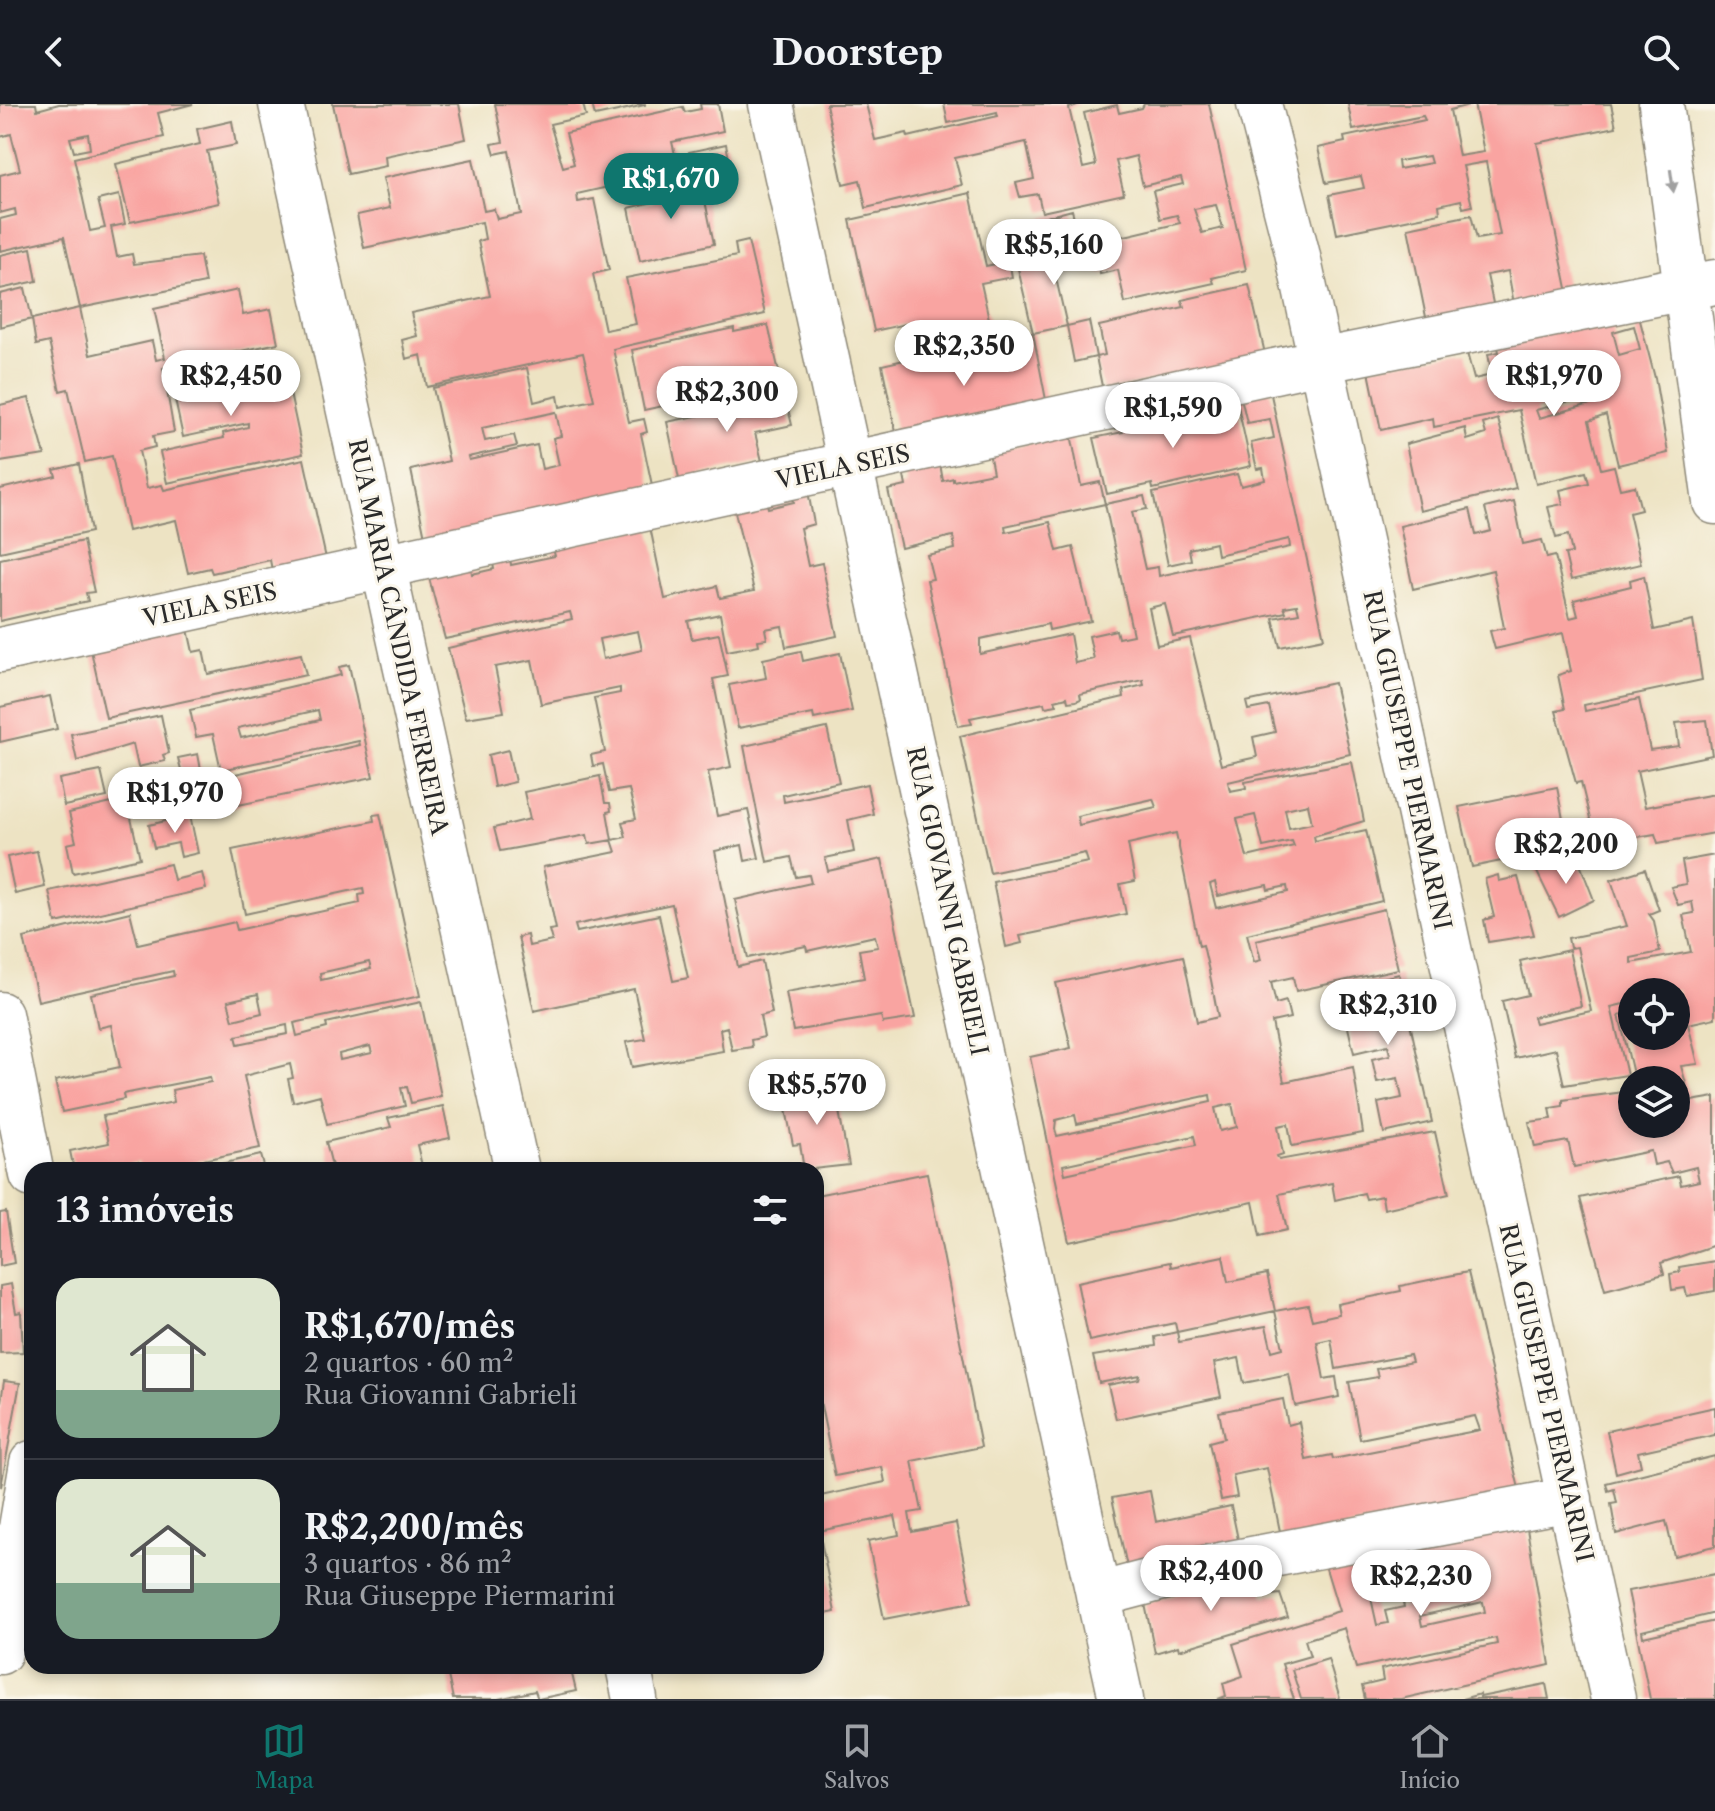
<!DOCTYPE html>
<html lang="pt">
<meta charset="utf-8">
<style>
:root{--surface:#171b24;--page:#242831;--text:#f1f3f6;--muted:#9ea1a6;--line:#363941;--accent:#0f766e}
body{margin:0;font-family:"Libre Caslon Text",serif;background:var(--page);color:var(--text);height:100vh;display:flex;flex-direction:column;font-size:30px;white-space:nowrap}
*{box-sizing:border-box;margin:0}
p{font-size:26px;color:var(--muted)}
.icon{flex:none;width:44px;height:44px;fill:none;stroke:currentColor;stroke-width:2;stroke-linecap:round;stroke-linejoin:round}
.map{position:relative;flex:1;overflow:hidden}
.drawer{position:absolute;left:24px;top:1058px;width:800px;height:512px;display:flex;flex-direction:column;background:var(--surface);border-radius:24px;box-shadow:0 4px 12px #0003}
.drawer>*{flex:none}
.controls{position:absolute;left:1618px;top:874px;display:grid;gap:16px}
.controls a{display:grid;place-items:center;width:72px;height:72px;border-radius:50%;background:var(--surface);box-shadow:0 4px 12px #0003;font-size:40px}
.price{position:absolute;translate:-50% -68px;padding:0 18px;border-radius:28px;background:#fff;color:#222;font-size:26px;line-height:52px;filter:drop-shadow(0 2px 4px #0008)}
.price::after{content:'';position:absolute;left:50%;top:48px;width:24px;height:18px;margin-left:-12px;background:inherit;clip-path:polygon(0 0,100% 0,50% 100%)}
.price.active{background:var(--accent);color:#fff}
ul{padding:0;list-style:none}
li{display:flex;align-items:center;gap:24px;height:200px;padding:0 32px}
li+li{border-top:2px solid var(--line)}
li span{display:grid;place-items:center;flex:none;width:224px;height:160px;border-radius:24px;color:#555}
li>.icon{margin-inline-start:auto}
span .icon{width:96px;height:96px;fill:#fffc;stroke-width:1}
li b{font-size:34px}
h2{display:flex;justify-content:space-between;align-items:center;height:96px;padding:0 32px;font-size:34px}
header{display:flex;justify-content:space-between;align-items:center;height:104px;padding:0 32px;background:var(--surface);font-size:36px;font-weight:700}
.menu{display:flex;justify-content:space-around;align-items:center;height:112px;border-top:2px solid var(--line);background:var(--surface);font-size:22px;color:var(--muted)}
.menu a{display:grid;justify-items:center;gap:4px}
.menu .active{color:var(--accent)}
.map>svg:first-child{display:block}
.building{fill:#f9a4a1;fill-rule:evenodd}
.lines{fill:none;stroke-linecap:round;stroke-linejoin:round}
.minor-casing{stroke:#8c8777;stroke-width:47}
.minor{stroke:#fff;stroke-width:44}
.oneway{fill:#a0a0a0}
.labels{text-anchor:middle;stroke-width:6;stroke-linejoin:round;paint-order:stroke}
.street-label{font-size:24px;fill:#2b2b2b;stroke:#fbf7ec}
</style>
<header><svg class="icon" aria-label="back" viewBox="0 0 24 24"><path d="M15 5l-7 7 7 7"/></svg>Doorstep<svg class="icon" aria-label="search" viewBox="0 0 24 24"><circle cx="10" cy="10" r="6"/><path d="M15 15l6 6"/></svg></header>
<div class="map">
<svg width="1715" height="1595" viewBox="0 0 1715 1595">
<rect width="100%" height="100%" fill="#fbf7ec"/>
<filter id="ink" filterUnits="userSpaceOnUse"><feTurbulence type="fractalNoise" baseFrequency=".0125" numOctaves="2"/><feDisplacementMap in="SourceGraphic" scale="16" xChannelSelector="R" yChannelSelector="G"/><feConvolveMatrix kernelMatrix="1 2 1 2 8 2 1 2 1" color-interpolation-filters="sRGB"/></filter>
<filter id="wash" filterUnits="userSpaceOnUse"><feTurbulence type="fractalNoise" baseFrequency=".006" numOctaves="4" result="noise"/><feDisplacementMap in="SourceGraphic" scale="32" xChannelSelector="R" yChannelSelector="G"/><feGaussianBlur stdDeviation="1.8" result="paint"/><feColorMatrix in="noise" values="0 0 0 0 0 0 0 0 0 0 0 0 0 0 0 0 0 1.4 0 .05"/><feComposite in="paint" operator="in"/></filter>
<g filter="url(#wash)">
<rect width="100%" height="100%" fill="#ede3c3"/>
<g id="blocks">
<path class="building" d="M0,0h36l1,6 22,-6h134l-35,9 6,24 -90,21 16,73 15,-3 -7,-28 21,-5 6,29 -14,3 6,30 15,-3 2,10 66,-8 5,27 -125,25 -16,-71 -64,14v-32l16,-4 -1,-6 -15,4v-38l20,-5 -9,-36 -11,3zM88,30l2,15 -16,3 -4,-14z
M333,0h126l7,35 -81,17 1,10 -38,8z
M495,0h88l3,12 -36,8 13,43 11,-3 -8,-31 117,-26 2,5 16,-3 -1,-5h18l5,27 -51,11 7,29 -102,23 1,8 16,-3 15,71 -16,4 12,56 31,-6 -10,-46 111,-22 -2,-12 13,-3 17,73 -152,35 16,73 15,-3 3,13 -6,2 11,51 -226,57 -15,-72 38,-9 -16,-73 94,-20 7,34 24,-6 2,11 34,-7 -11,-47 -156,34 -6,-32 -15,4 -4,-19 15,-4 -6,-23 79,-17 -12,-55 7,-2 -3,-17 -118,26 -7,-33 33,-7 -7,-30 90,-19 11,52 10,-2 3,10 24,-5 -12,-63 -14,3 -3,-10 11,-2zM556,308l5,24 -8,2 6,27 -17,4 -5,-24 -68,15 -1,-3 49,-11 -3,-11 -29,6 -3,-13z
M592,0h53v1l-50,11z
M826,0h40l9,36 32,-7 1,4 90,-21 -1,-4 -49,11 -4,-19h136l-11,4 14,60 13,-3 -12,-52 33,-8 2,8 23,-5 2,-4h65l37,166 -34,8 2,5 -89,20 -7,-33 -18,4 -3,-17 18,-3 -3,-15 68,-16 -3,-8 -17,4 -7,-28 30,-7 -2,-7 -38,9 -7,-30 -20,5 8,33 -82,18 -4,-18 -18,3 -4,-14 18,-4 -8,-37 -71,16 7,27 -96,23 -6,-28 -17,4zM1216,101l7,23 -21,5 -8,-24z
M1348,0h125l-23,6 9,46 25,-4 -10,-48h137l5,23 -79,16 31,150 -54,11 -6,-33 -21,4 7,33 -67,14 -19,-94 63,-13 6,24 23,-4 -14,-73 -23,4 9,40 -9,2 -2,-8 -22,5 1,8 -103,21 -8,-39 35,-7 -3,-12 -35,7 -8,-35 27,-6 -1,-5 81,-17 -2,-4 -70,14zM1429,52l2,7 -32,6 -1,-8z
M232,17l4,24 -29,6 12,52 -89,19 -14,-58 84,-20 -3,-15z
M726,40l5,24 -37,8 -5,-24z
M684,74l3,16 16,-3 11,53 -74,17 -11,-53 24,-6 -3,-16z
M970,89l16,73 23,-5 3,16 -31,6 10,45 -80,19 -5,-23 -32,7 -24,-111z
M1072,106l9,35 -31,7 17,74 22,-5 7,36 -22,5 -7,-36 -34,7 -17,-73 34,-8 -8,-34z
M31,144l6,33 -37,8v-34z
M1249,181l17,73 -163,33 -7,-34 9,-2 -6,-29 85,-19 -2,-7z
M25,184l7,31 48,-11 10,47 62,-14 4,19 9,-2 -11,-49 84,-19 5,25 28,-6 7,34 -115,25 11,64 -21,4 2,11 -16,4 8,37 15,-3 2,5 140,-31 23,104 -54,12 -3,-15 -58,13 -2,-5 -22,5 -12,-53 -48,11 -16,-75 -27,6 -17,-73 -8,2 -11,-49 -13,3 -4,-26 -32,8v-33z
M1636,201l19,73 13,75 -50,12 -12,-50 -17,6 12,48 13,-3 6,23 15,-3 6,24 -12,3 12,51 -70,16 -6,-26 7,-1 -4,-18 -12,3 -8,-31 15,-3 -3,-14 29,-7 -3,-11 -50,12 -17,-74 -85,17 -1,-9 -52,12 -13,-63 99,-14 7,26 18,-4 -4,-21 11,-2 -3,-14zM1634,222l6,23 -21,6 -6,-23zM1614,275l2,10 -8,2 1,8 -70,19 -3,-8 34,-9 -2,-10z
M768,221l12,51 -34,8 1,4 -103,22 -12,-60 102,-22v4z
M1033,229l14,72 -149,37 -16,-77 31,-7 1,6 90,-19 -1,-5z
M253,250l5,21 27,-5 18,84 -136,29 -7,-31 64,-14 -1,-5 25,-6v-4l-65,14 -14,-65z
M783,284l9,37 -37,8 7,28 -83,18 -12,-57 68,-14 -2,-9z
M1270,286l54,248 -44,9 -7,-29 26,-5 -2,-8 -13,2 2,5 -113,24 -8,-32 -16,4 8,37 33,-7 31,127 36,-8 -4,-20 22,-5 -6,-26 -21,4 -2,-8 88,-19 16,71 -122,28 2,9 16,-3 -1,-6 107,-20 12,59 -50,15 1,5 51,-11 16,71 -135,33 7,28 7,-2 -5,-20 128,-31 14,60 -102,22 -3,-14 -22,5 5,22 10,-3 4,17 -18,4 12,60 69,-15 10,66 -71,13 -4,-22 -10,2 5,28 -6,2 2,4 156,-28 14,62 -65,15 -2,-13 -16,3 -2,-6 -29,7 -3,-17 -53,11 8,36 -27,6 -7,-34 -184,40 -39,-185 41,-9 -15,-65 127,-27 14,66 21,-5 -7,-37 -8,-35 -4,1 -23,-113 -48,11 7,37 -15,3 6,30 -106,22 2,7 -16,4 -13,-65 95,-20 -3,-9 -95,20 -30,-137 164,-39 -1,-7 21,-5 -1,-5 -63,14 1,5 -5,2 -8,1 -1,-5 -12,3 2,5 -12,2 -1,-4 -74,15 2,6 -14,2 -31,-146 6,-1 -6,-24 28,-6 -2,-13 -52,12 -13,-58 18,-4 -4,-20 37,-8 4,23 10,-3v3l40,-8 -4,-21 82,-18 10,52 19,-4 5,22 39,-8 3,13 -15,3 13,57 13,-2 1,9 131,-29 -1,-8 -72,16 -2,-12 -26,6 2,11 -23,5 -15,-72 84,-19 4,12 24,-6 -2,-12 -6,1 -6,-26 23,-5 -4,-19 -23,4 -6,-26zM1105,400l28,131 -15,3 -2,-8 -27,6 5,23 -19,4 -5,-29 -90,20v-15l68,-15 1,6 42,-9 -18,-74 -16,4 -7,-29 -44,10 -1,-6zM1153,695l3,8 -77,18 -2,-9zM1308,700l4,19 -23,5 -4,-19zM1255,711l8,32 29,-6 2,5 -47,11 -10,-38zM1215,778l3,14 49,-11 1,5 19,-4 1,6 -72,16 -6,-24zM1210,991l1,7 -154,34 -2,-7 1,-9 19,-5 2,9zM1232,1000l5,23 -17,4 -5,-23zM1194,1032l2,9 -131,29 -2,-9z
M29,294l16,57 -45,7v-57z
M1238,302l13,60 -98,23 -1,-5 -45,10 -13,-56 29,-6 -3,-11 15,-2 2,7z
M1498,315l18,69 -96,23 -14,-67 59,-16 2,12 19,-6 -3,-10z
M79,360l12,68 -91,20v-63l56,-13 -2,-6z
M808,387l6,33 -14,4 8,38 14,-3 15,73 -51,11 -4,-21 -17,3 2,10 -9,1 1,5 -32,6 -7,-37 -32,7 4,18 27,-5 9,42 -15,3 18,88 -23,5 9,44 31,-6 11,48 -14,3 -3,-16 -27,6 23,116 24,-6 10,52 -12,3 4,21 -13,3 1,7 -20,3 -5,-23 -7,2 3,22 -91,16 -6,-25 19,-3 -11,-50 -100,22 -16,-74 9,-2 2,11 23,-5 -3,-11 7,-1 -13,-62 73,-15 -4,-12 14,-3 -4,-15 14,-3 -7,-30 -20,3 -6,-28 -10,2 -2,-11 14,-3 -11,-54 26,-5v-5l-79,16 -9,-44 -37,7 9,45 -38,6 -18,-70 124,-29 -2,-7 -125,27 -16,-61 42,-10 1,6 22,-5 -1,-6 17,-4 1,6 44,-9 -2,-7 97,-22 15,72 52,-13 3,12 34,-7 -20,-83 32,-7 2,7 26,-6 -1,-7zM638,527l4,19 -39,9 -4,-20zM672,800l16,74 -15,3 -14,-66 -82,17 -2,-7z
M1514,397l9,43 19,-4 5,18 8,-2 15,62 8,-2 -4,-16 57,-14 -1,-6 14,-4 10,54 39,-9 9,59 -118,25 1,6 54,-12 11,51 29,-4 -3,-23 31,-3 5,35 -75,16 8,36 70,-13v39l-57,10 -3,-9 -59,10 -15,-62 -5,1 -20,-72 9,-2 -7,-34 13,-4 -8,-38 -68,16 -5,-18 14,-3 -11,-58 -80,19 -13,-63 70,-17 6,26 15,-4 -6,-23z
M83,437l11,51 -8,1 2,8 -88,20v-62z
M187,521l6,27 10,-2 5,24 93,-20 5,21 -200,43 -16,-72z
M801,547l2,10 37,-8 12,58 -38,8 -1,-5 -75,14 -9,-43 37,-7 -3,-19z
M349,561l24,112 -183,38 -6,-29 176,-41 -1,-4 -138,29 -8,-36 -17,3 -6,-27 151,-35 -2,-8zM318,606l2,10 -79,18 -3,-10z
M50,592l7,33 -57,13v-35z
M161,611l8,38 -6,2 2,6 -27,6 -5,-23 -56,17 -6,-27z
M827,624l12,54 -56,13 1,7 83,-18 6,30 -25,6 6,32 -29,6 3,13 54,-12 33,159 -32,5 -2,-7 -88,15 -7,-39 78,-14 -5,-28 19,-3 -3,-11 -68,15 -1,-5 -58,12 -13,-58 76,-17 -2,-8 -13,2 -5,-20 -24,5 -23,-116z
M508,646l7,32 -21,5 -6,-32z
M198,650l4,21 -19,4 -5,-21z
M101,667l6,26 -43,9 -5,-27z
M600,672l5,27h5l1,8 -4,1 5,28 -23,4 -2,-9 -87,16 -6,-23 36,-9 -6,-27z
M1557,683l10,54 -13,2 1,7 -83,17 -13,-60z
M137,693l3,14 -10,3 10,44 -67,15 -6,-29 9,-2 -7,-29z
M380,710l40,182 -126,27 3,13 30,-8 -1,-5 95,-21 20,94 -30,7 -4,-16 -6,1 4,18 -78,18 -7,-29 -27,7 -5,-23 5,-1 -3,-14 -46,12 16,72 -104,22h-16l-2,-8 -33,8h-31l-4,-19 39,-8 -6,-27 71,-14 -2,-12 39,-8 -1,-5 -87,17 1,5 -62,13 -7,-31 65,-14 -9,-42 -13,3 -7,-34 83,-18 -1,-5 -135,30 -14,-63 106,-26 8,32 97,-22 2,8 123,-27 -1,-8 5,-1 -1,-6 -118,26 -13,-64 142,-29 -1,-6zM369,858l2,7 -50,11 -1,-7zM258,890l4,19 -29,7 -5,-19zM287,921l1,9 -50,10 -2,-8zM370,942l2,7 -32,7 -1,-6z
M190,711l8,38 -17,4 -3,-14 -24,5 -5,-23z
M37,747l8,36 -30,7 -8,-37z
M1715,751v163l-27,6 10,40 -17,2 10,35 24,-4v148l-54,18 3,11 -59,16 -25,-92 99,-22 2,9 18,-4 -3,-14 -24,6 -5,-11 -13,3 -3,-14 -77,16 -6,-26 -33,6 -6,-25 23,-3 -2,-11 13,-2v-6l69,-9v33h44v-44h-14l-2,-10 -27,4 -14,-59 13,-3v24h44v-31l5,-1 -3,-14 -46,2v10l-21,5 16,68 -63,10 -8,-36 -41,9 -13,-57 26,-6 -8,-34 49,-11 12,56 -48,11 2,6 56,-12 -14,-64 -7,1 -2,-10 59,-12 -16,-46 34,-11 14,41 -10,4 5,7 6,31 -29,6v5l60,-11 -8,-37 11,-2 -2,-11 -14,3 -7,-18 15,-3 -4,-23z
M1578,755l16,41 -35,17 -24,-49z
M170,760l4,16 28,-7 4,16 -150,34 -7,-32z
M1498,771l1,6 19,-4 16,58 -46,7 -4,-22 10,-3 -9,-38z
M1399,870l33,148 -48,11 -6,-30 24,-5 -4,-20 -21,4 -5,-23 18,-4 -2,-10 -34,8 -15,-64z
M834,980l15,81 -45,5 -4,-26 -7,1 -10,-51z
M443,1002l7,32 -33,7 6,25h-90l-7,-28 65,-15 -3,-9z
M261,1051l4,15h-67v-1z
M927,1069l54,274 -69,14 10,50 -13,2 3,19 44,-9 16,79 -88,17 -16,-78 31,-6 -4,-19 -76,15 16,81 -19,4v-119l69,-15 -3,-15 -47,9 -19,-95v-186z
M6,1108l8,51 -14,3v-53z
M1223,1152l5,26 39,-8 8,37 -98,21 -2,-9 -86,18 -12,-59 93,-20 1,5z
M1715,1157v30l-28,5 -2,-8 -13,2 -2,-16 10,-2 -1,-5z
M1468,1168l52,221 -238,48 -15,-73 -34,7 4,22 -16,3 -12,-58 15,-4 -5,-26 64,-13 5,26 11,-3 7,38 26,-5 1,4 147,-29 -5,-14 -115,23 -11,-57 29,-5 -2,-8 36,-7 -2,-7 -74,14 -5,-30 -14,3 7,37 12,-2 3,20 -44,9 -6,-32 -45,9 -5,-25 -25,5 7,34 -105,22 -8,-34 31,-6 1,-4 -41,8 -6,-27 63,-10 -1,-9 22,-5 2,10 87,-16 6,25 11,-3 -8,-37 33,-6 4,15 27,-6 -2,-10 64,-13 -1,-5z
M11,1180l5,29 5,-1 2,40 -23,1v-67z
M4,1277l16,2 -19,104 -1,-79z
M1715,1303v28l-77,17 3,14 -25,7 -9,-42z
M1715,1352v90l-41,10 -8,-35 -50,13 -5,-30 6,-1 -3,-14 -6,2 -2,-8z
M1150,1387l6,31 75,-16 9,43 -112,22 -16,-73z
M1525,1413l25,148 -149,34h-36l-3,-13 21,-5 -2,-12 116,-25 -1,-6 -140,30 -12,-40 -39,12 5,16 -28,8 12,35h-76l8,-3 -3,-13 20,-7 -10,-32 106,-33 -15,-49 37,-9 16,72 11,-2 -3,-12 19,-4 -13,-60zM1483,1498l2,10 -63,14 -2,-10z
M1244,1470l4,10 11,-4 5,16 16,-2 8,23 -109,33 -1,-4 -23,7 -10,-49z
M1715,1470v39l-73,18 1,6 72,-16v78h-65l-22,-108z
M1328,1555l12,40h-39l-9,-29z
M446,1562h124l6,25 -38,8 -3,-8 -37,8h-45z
M1546,1580l3,15h-87l18,-5v3z"/>
</g>
</g>
<g filter="url(#ink)">
<use href="#blocks" fill-opacity="0" stroke="#8c8777" stroke-width="2"/>
<g class="lines">
<defs>
<path id="minor" d="M281,0l236,1066
M771,0l350,1595
M1259,0l38,148 316,1447
M1661,0l54,398
M0,546l1320,-289 395,-79
M0,910l32,161
M1098,1491l95,-25 377,-71
M0,1548l32,-189
M628,1562l7,33"/>
</defs>
<use href="#minor" class="minor-casing"/>
<use href="#minor" class="minor"/>
</g>
<defs><path id="oneway-solid" d="M-6-.8H1V-3.2L6.5 0L1 3.2V.8H-6Z" transform="scale(2)"/></defs>
<use class="oneway" href="#oneway-solid" transform="translate(1672 77) rotate(82)"/>
</g>
<g class="labels">
<g class="street-label">
<text transform="translate(843 363) rotate(-12)" y="8">VIELA SEIS</text>
<text transform="translate(210 501) rotate(-12)" y="8">VIELA SEIS</text>
<text transform="translate(398 533) rotate(78)" y="8">RUA MARIA CÂNDIDA FERREIRA</text>
<text transform="translate(1407 656) rotate(78)" y="8">RUA GIUSEPPE PIERMARINI</text>
<text transform="translate(947 797) rotate(78)" y="8">RUA GIOVANNI GABRIELI</text>
<text transform="translate(1546 1289) rotate(77)" y="8">RUA GIUSEPPE PIERMARINI</text>
</g>
</g>
</svg>
<div class="controls">
<a><svg class="icon" aria-label="locate" viewBox="0 0 24 24"><circle cx="12" cy="12" r="6"/><path d="M12 2v4M12 18v4M2 12h4M18 12h4"/></svg></a>
<a><svg class="icon" aria-label="layers" viewBox="0 0 24 24"><path d="M12 4l9 5-9 5-9-5zM3 14l9 5 9-5"/></svg></a>
</div>
<b class="price active" style="left:671px;top:117px">R$1,670</b>
<b class="price" style="left:1054px;top:183px">R$5,160</b>
<b class="price" style="left:964px;top:284px">R$2,350</b>
<b class="price" style="left:231px;top:314px">R$2,450</b>
<b class="price" style="left:1554px;top:314px">R$1,970</b>
<b class="price" style="left:727px;top:330px">R$2,300</b>
<b class="price" style="left:1173px;top:346px">R$1,590</b>
<b class="price" style="left:175px;top:731px">R$1,970</b>
<b class="price" style="left:1566px;top:782px">R$2,200</b>
<b class="price" style="left:1388px;top:943px">R$2,310</b>
<b class="price" style="left:817px;top:1023px">R$5,570</b>
<b class="price" style="left:1211px;top:1509px">R$2,400</b>
<b class="price" style="left:1421px;top:1514px">R$2,230</b>
<section class="drawer">
<h2>13 imóveis<svg class="icon" aria-label="filters" viewBox="0 0 24 24"><path d="M4 7h16M4 17h16"/><circle cx="9" cy="7" r="2"/><circle cx="15" cy="17" r="2"/></svg></h2>
<ul>
<li><span style="background:linear-gradient(#dfe7d0 70%,#7fa58c 0)"><svg class="icon" aria-label="home" viewBox="0 0 24 24"><path d="M3 11l9-7 9 7M6 9v11h12V9"/></svg></span><div><b>R$1,670/mês</b><p>2 quartos · 60 m²</p><p>Rua Giovanni Gabrieli</p></div></li>
<li><span style="background:linear-gradient(#dfe7d0 65%,#7fa58c 0)"><svg class="icon" aria-label="home" viewBox="0 0 24 24"><path d="M3 11l9-7 9 7M6 9v11h12V9"/></svg></span><div><b>R$2,200/mês</b><p>3 quartos · 86 m²</p><p>Rua Giuseppe Piermarini</p></div></li>
</ul>
</section>
</div>
<nav class="menu">
<a class="active"><svg class="icon" aria-label="map" viewBox="0 0 24 24"><path d="M3 6l6-2 6 2 6-2v14l-6 2-6-2-6 2zM9 4v14M15 6v14"/></svg>Mapa</a>
<a><svg class="icon" aria-label="saved" viewBox="0 0 24 24"><path d="M7 4h10v16l-5-4-5 4z"/></svg>Salvos</a>
<a><svg class="icon" aria-label="home" viewBox="0 0 24 24"><path d="M3 11l9-7 9 7M6 9v11h12V9"/></svg>Início</a>
</nav>
